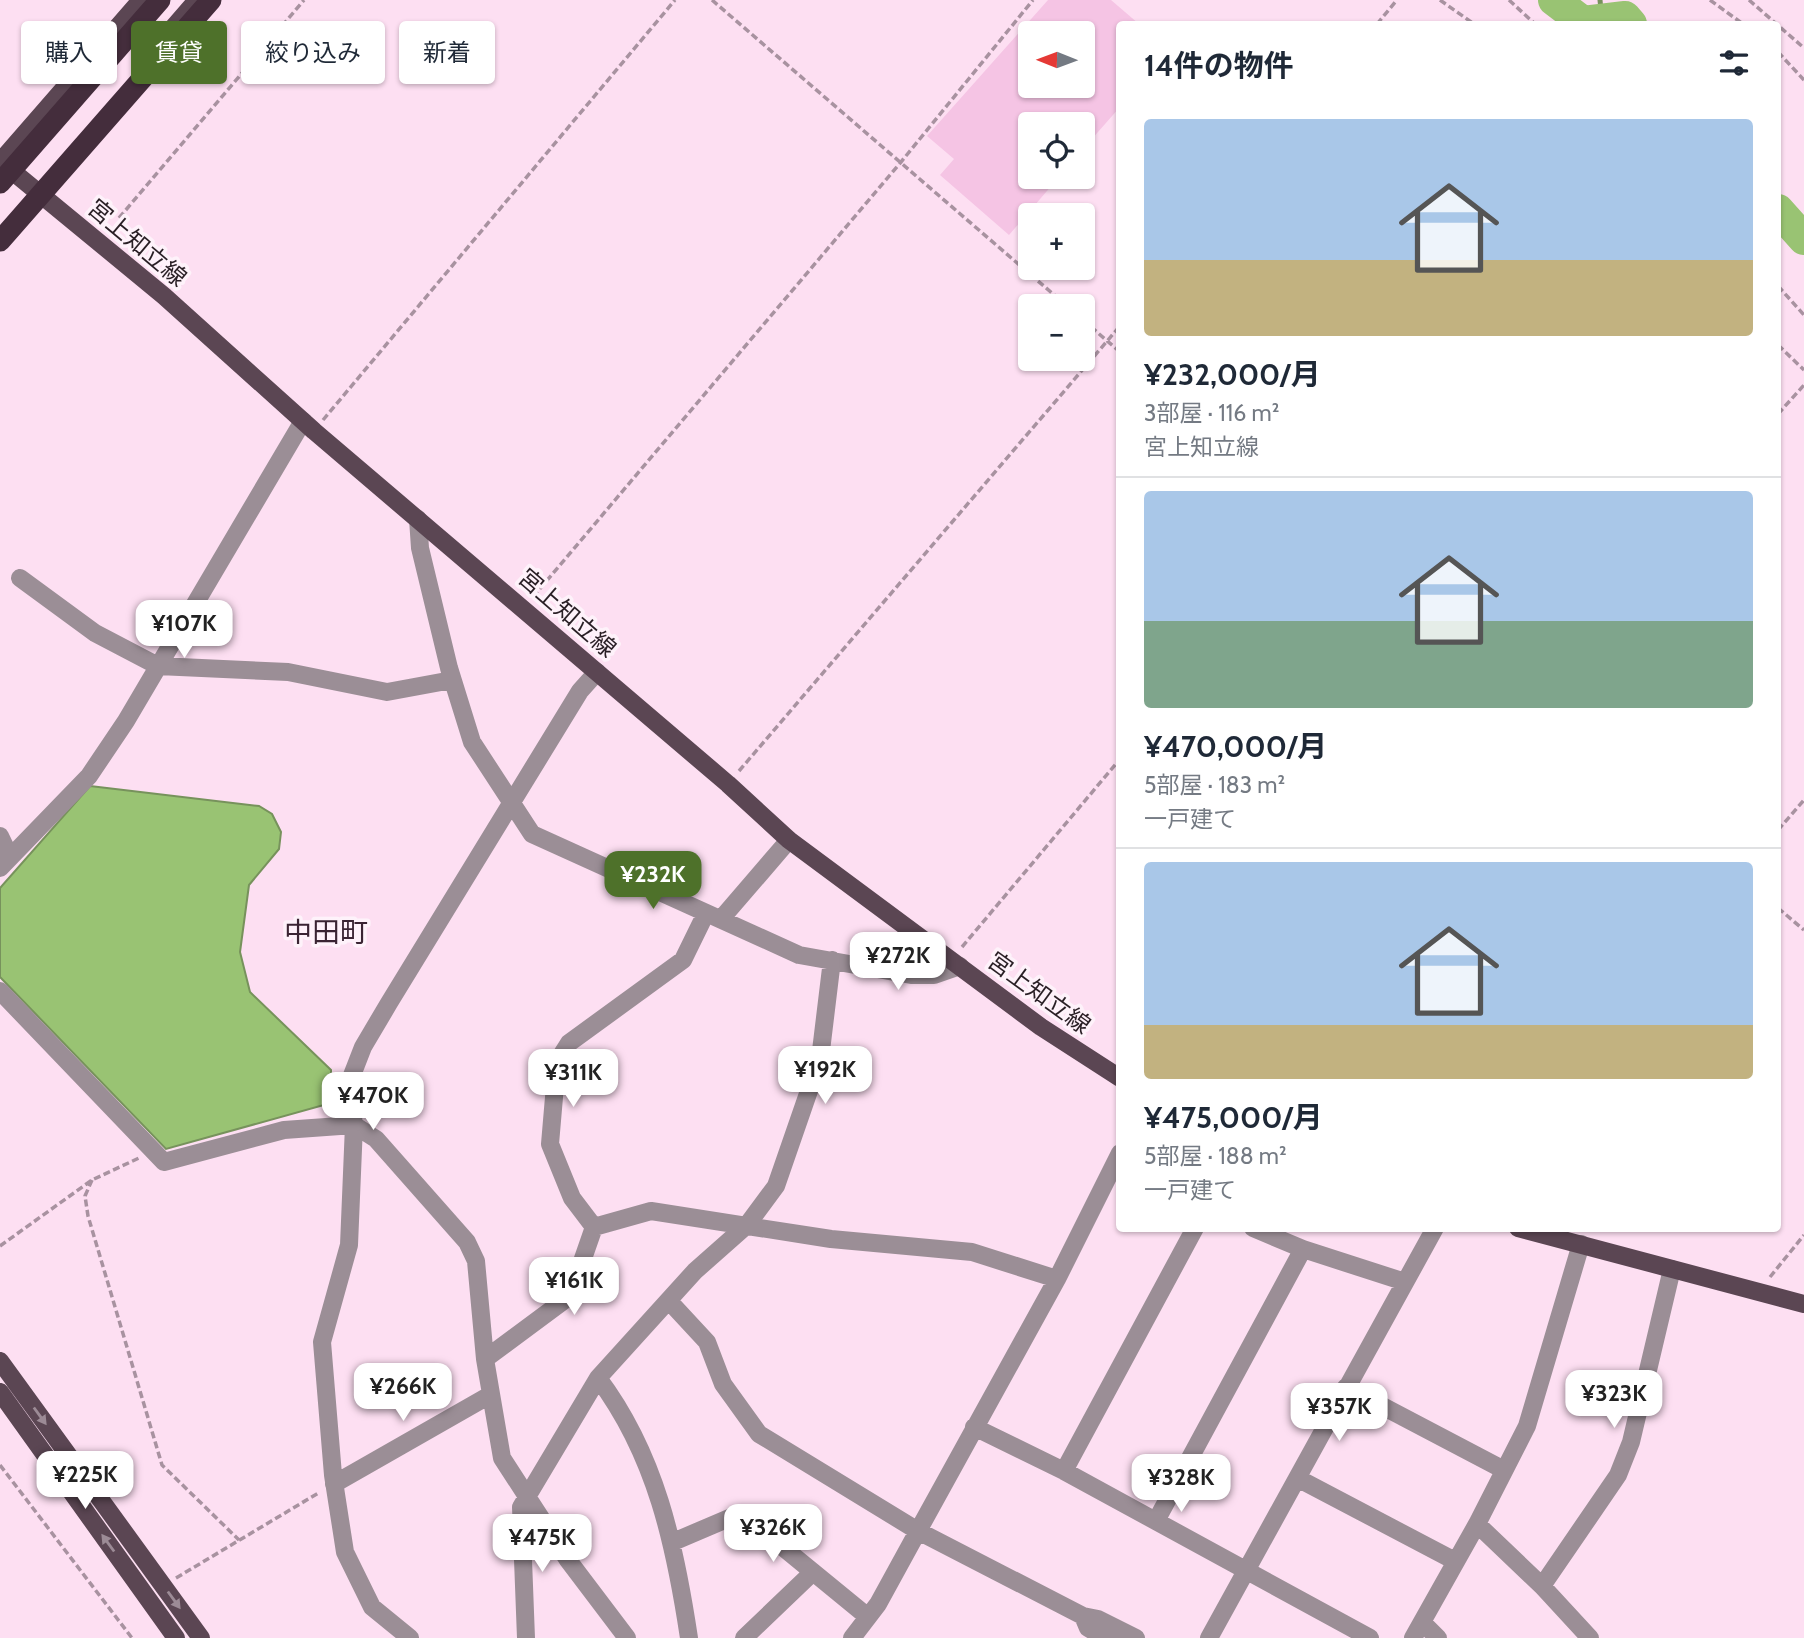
<!DOCTYPE html>
<html lang="ja">
<meta charset="utf-8">
<style>
:root{--surface:#fff;--page:#f6f6f7;--text:#1f2937;--muted:#747a83;--line:#e0e1e3;--accent:#4e712a}
body{margin:0;font-family:Cabin,"Noto Sans JP",sans-serif;background:var(--page);color:var(--text);height:100vh;display:flex;flex-direction:column;font-size:26px;white-space:nowrap}
*{box-sizing:border-box;margin:0}
p{font-size:23px;color:var(--muted)}
.icon{flex:none;width:38px;height:38px;fill:none;stroke:currentColor;stroke-width:2;stroke-linecap:round;stroke-linejoin:round}
.map{position:relative;flex:1;overflow:hidden}
.sheet{position:absolute;left:1116px;top:21px;width:665px;height:1211px;display:flex;flex-direction:column;background:var(--surface);border-radius:7px;box-shadow:0 2px 5px #0004}
.sheet>*{flex:none}
.guide{position:absolute;left:21px;top:21px;width:665px;height:63px;display:flex;gap:14px}
.needle{width:46px;rotate:271deg}
.fabs{position:absolute;left:1018px;top:21px;display:grid;gap:14px}
.fabs a{display:grid;place-items:center;width:77px;height:77px;border-radius:7px;background:var(--surface);box-shadow:0 2px 5px #0004;font-size:35px}
.price{position:absolute;translate:-50% -60px;padding:0 16px;border-radius:14px;background:#fff;color:#222;font-size:23px;line-height:46px;filter:drop-shadow(0 2px 4px #0008)}
.price::after{content:'';position:absolute;left:50%;top:42px;width:21px;height:16px;margin-left:-10px;background:inherit;clip-path:polygon(0 0,100% 0,50% 100%)}
.price.on{background:var(--accent);color:#fff}
ul{padding:0;list-style:none}
li{display:grid;align-content:center;gap:14px;height:371px;padding:0 28px}
li+li{border-top:2px solid var(--line)}
li span{display:grid;place-items:center;height:217px;border-radius:7px;color:#555}
li>.icon{margin-inline-start:auto}
span .icon{width:126px;height:126px;fill:#fffc;stroke-width:1}
li b{font-size:30px}
h2{display:flex;justify-content:space-between;align-items:center;height:84px;padding:0 28px;font-size:30px}
.pill{padding:0 24px;border-radius:7px;background:var(--surface);box-shadow:0 2px 5px #0004;font-size:24px;line-height:63px}
.pill.on{background:var(--accent);color:#fff}
.map>svg:first-child{display:block}
.water{fill:#99c373;stroke:#77925c;stroke-width:2}
.lines{fill:none;stroke-linecap:round;stroke-linejoin:round}
.stream{stroke:#77925c;stroke-width:5}
.river{stroke:#99c373;stroke-width:32}
.building{fill:#f5c4e4;fill-rule:evenodd}
.path{stroke:#a892a0;stroke-width:3.5;stroke-dasharray:7 3.5;stroke-linecap:butt}
.minor{stroke:#9b8e96;stroke-width:18}
.major{stroke:#5b4653;stroke-width:18}
.highway-bridge{stroke:#442d3c;stroke-width:21}
.oneway{fill:#9c8b96}
.labels{text-anchor:middle;stroke-width:7;stroke-linejoin:round;paint-order:stroke}
.street-label{font-size:24px;fill:#291f25;stroke:#fef2fa}
.quarter-label{font-size:28px;fill:#3a2433;stroke:#fef2fa}
</style>
<div class="map">
<svg width="1804" height="1638" viewBox="0 0 1804 1638">
<rect width="100%" height="100%" fill="#fddff2"/>
<path class="water" d="M90,786l169,20 13,8 9,18 -2,17 -30,36 -9,67 10,40 81,78v33l-165,46 -166,-172v-89z"/>
<g class="lines">
<path class="stream" d="M1600,0l1,10 24,7"/>
<path class="river" d="M1554,0l29,22 42,-5 6,7
M1778,210l26,29"/>
</g>
<path class="building" d="M1048,0h63l28,24h-19v83l-37,42v-25h-52v53h28l-50,58 -69,-60 14,-16 -27,-23zM1031,33h52v53h-52z"/>
<g class="lines">
<path class="path" d="M712,0l355,306
M1440,0l34,24
M1509,0l26,24
M1710,0l33,24
M1749,0l55,48
M1377,24l20,-24
M1778,52l26,28
M119,218l185,-218
M1778,286l26,29
M1083,320l37,32
M1778,345l26,25
M1778,414l26,-29
M323,420l352,-420
M533,597l368,-435 132,-162
M739,771l381,-445
M1778,830l26,-30
M1778,908l26,22
M962,947l158,-188
M92,1180l-7,16 3,20 74,249 77,75
M0,1246l92,-66 47,-22
M1770,1277l34,-42
M0,1465l132,173
M176,1578l144,-86"/>
<path class="minor" d="M418,519l2,29 29,120 23,74 60,92 267,121 112,20h23l26,-9
M20,578l75,55 63,33 130,6 99,20 65,-12
M0,836l10,21
M0,868l89,-92 37,-55 177,-300
M706,913l-23,47 -114,83 -12,19 -7,82 22,54 22,29 57,-16 180,28 141,13 85,27
M721,919l68,-79
M0,991l164,171 120,-32 70,-5 22,14 91,103 9,19 9,98 17,99 66,102 59,78
M1120,1153l-63,126 -139,252 165,85 15,3 38,19
M1253,1228l50,21 102,33
M669,1301l38,41 16,42 36,50 159,97 -40,73 -26,34
M485,1359l85,-63 24,-69
M598,1378c58,77 77,167 91,260
M1346,1387l158,83
M974,1427l90,44 306,167
M1064,1471l131,-243
M1299,1479l156,82
M334,1484l156,-89
M1156,1521l147,-272
M1477,1524l65,62 48,52
M673,1542l68,-29 127,104
M1542,1586l76,-111 13,-33 41,-173
M1083,1616l5,12 18,10
M1422,1622l16,16
M410,1638l-38,-31 -27,-55 -12,-77 -11,-133 27,-97 5,-120 -5,-42 14,-36 26,-44 191,-312 17,-19
M526,1638l-5,-131 77,-129 97,-107 52,-46 29,-39 44,-127 12,-99
M744,1638l69,-66
M1209,1638l226,-410
M1413,1638l64,-114 50,-98 54,-182"/>
<path class="major" d="M172,29l25,-29
M0,161l164,135 150,135 414,353 61,56 252,187 79,51
M0,162l141,-162
M1518,1228l286,76
M0,1361l201,277
M0,1392l176,246"/>
<path class="highway-bridge" d="M0,183l160,-183
M0,241l211,-241"/>
</g>
<defs><path id="oneway-solid" d="M-6-.8H1V-3.2L6.5 0L1 3.2V.8H-6Z" transform="scale(1.75)"/></defs>
<g class="oneway">
<use href="#oneway-solid" transform="translate(40 1416) rotate(54)"/>
<use href="#oneway-solid" transform="translate(108 1543) rotate(-126)"/>
<use href="#oneway-solid" transform="translate(174 1600) rotate(54)"/>
</g>
<g class="labels">
<g class="street-label">
<text transform="translate(137 243) rotate(40)" y="8">宮上知立線</text>
<text transform="translate(567 613) rotate(41)" y="8">宮上知立線</text>
<text transform="translate(1039 993) rotate(36)" y="8">宮上知立線</text>
</g>
<g class="quarter-label">
<text x="326" y="942">中田町</text>
</g>
</g>
</svg>
<div class="fabs">
<a><svg class="needle" viewBox="-14 -14 28 28"><path d="M0-13l5 13h-10z" fill="#e53935"/><path d="M0 13l5-13h-10z" fill="#747a83"/></svg></a>
<a><svg class="icon" aria-label="locate" viewBox="0 0 24 24"><circle cx="12" cy="12" r="6"/><path d="M12 2v4M12 18v4M2 12h4M18 12h4"/></svg></a>
<a>+</a>
<a>−</a>
</div>
<b class="price" style="left:184px;top:660px">¥107K</b>
<b class="price on" style="left:653px;top:911px">¥232K</b>
<b class="price" style="left:898px;top:992px">¥272K</b>
<b class="price" style="left:825px;top:1106px">¥192K</b>
<b class="price" style="left:573px;top:1109px">¥311K</b>
<b class="price" style="left:373px;top:1132px">¥470K</b>
<b class="price" style="left:574px;top:1317px">¥161K</b>
<b class="price" style="left:403px;top:1423px">¥266K</b>
<b class="price" style="left:1614px;top:1430px">¥323K</b>
<b class="price" style="left:1339px;top:1443px">¥357K</b>
<b class="price" style="left:85px;top:1511px">¥225K</b>
<b class="price" style="left:1181px;top:1514px">¥328K</b>
<b class="price" style="left:773px;top:1564px">¥326K</b>
<b class="price" style="left:542px;top:1574px">¥475K</b>
<div class="guide">
<a class="pill">購入</a>
<a class="pill on">賃貸</a>
<a class="pill">絞り込み</a>
<a class="pill">新着</a>
</div>
<section class="sheet">
<h2>14件の物件<svg class="icon" aria-label="filters" viewBox="0 0 24 24"><path d="M4 7h16M4 17h16"/><circle cx="9" cy="7" r="2"/><circle cx="15" cy="17" r="2"/></svg></h2>
<ul>
<li><span style="background:linear-gradient(#a9c7e8 65%,#c2b280 0)"><svg class="icon" aria-label="home" viewBox="0 0 24 24"><path d="M3 11l9-7 9 7M6 9v11h12V9"/></svg></span><div><b>¥232,000/月</b><p>3部屋 · 116 m²</p><p>宮上知立線</p></div></li>
<li><span style="background:linear-gradient(#a9c7e8 60%,#7fa58c 0)"><svg class="icon" aria-label="home" viewBox="0 0 24 24"><path d="M3 11l9-7 9 7M6 9v11h12V9"/></svg></span><div><b>¥470,000/月</b><p>5部屋 · 183 m²</p><p>一戸建て</p></div></li>
<li><span style="background:linear-gradient(#a9c7e8 75%,#c2b280 0)"><svg class="icon" aria-label="home" viewBox="0 0 24 24"><path d="M3 11l9-7 9 7M6 9v11h12V9"/></svg></span><div><b>¥475,000/月</b><p>5部屋 · 188 m²</p><p>一戸建て</p></div></li>
</ul>
</section>
</div>
